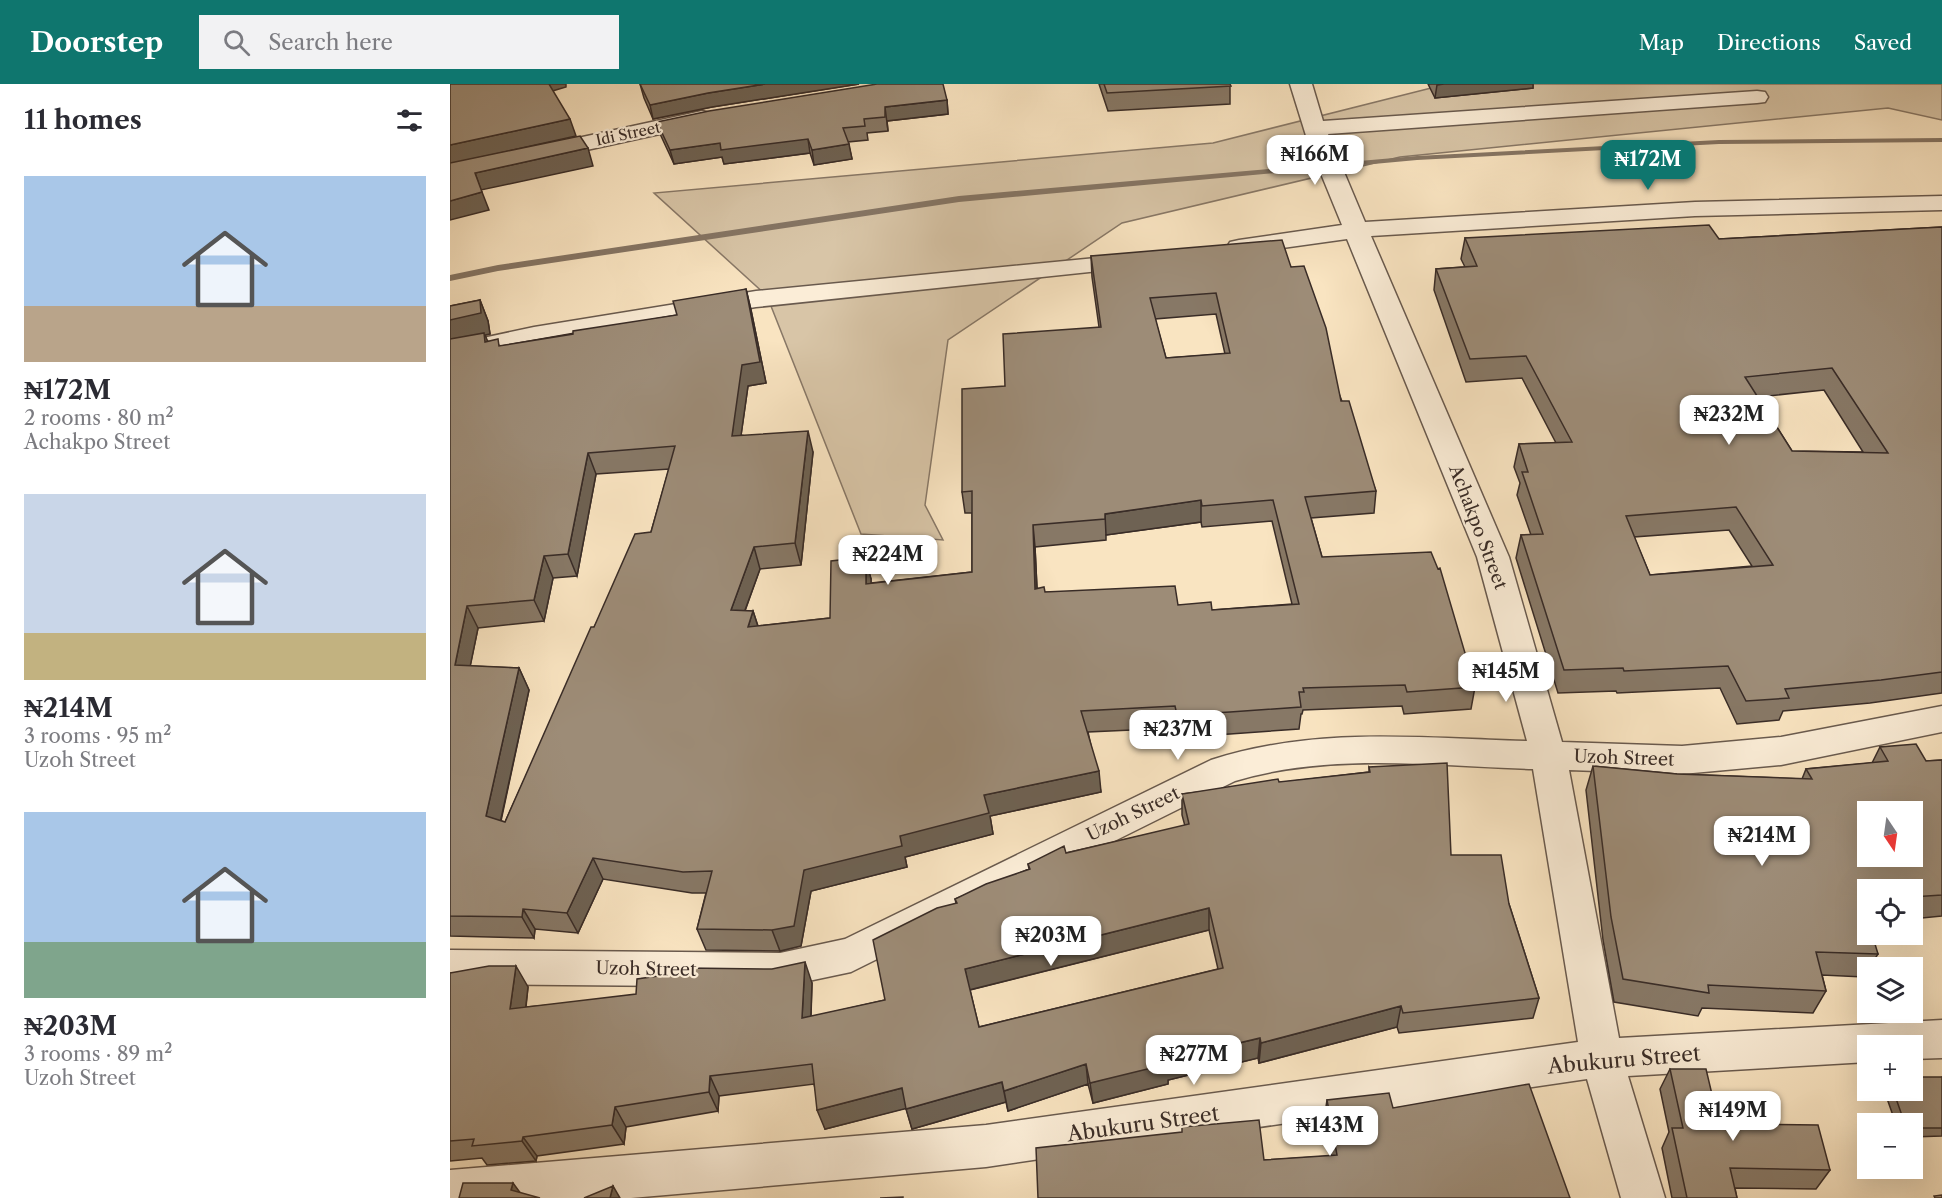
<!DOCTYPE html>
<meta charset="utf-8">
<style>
:root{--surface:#fff;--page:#f2f2f3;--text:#2b2b33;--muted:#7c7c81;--accent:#0f766e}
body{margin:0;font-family:"Libre Caslon Text",serif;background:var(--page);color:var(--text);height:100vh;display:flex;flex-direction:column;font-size:22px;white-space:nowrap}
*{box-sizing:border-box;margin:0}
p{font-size:20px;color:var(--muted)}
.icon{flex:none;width:33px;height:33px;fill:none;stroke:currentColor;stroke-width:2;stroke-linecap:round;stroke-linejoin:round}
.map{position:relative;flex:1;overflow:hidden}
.drawer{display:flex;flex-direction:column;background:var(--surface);width:450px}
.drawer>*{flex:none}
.needle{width:39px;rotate:167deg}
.controls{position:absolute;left:1407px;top:717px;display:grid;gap:12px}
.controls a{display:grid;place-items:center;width:66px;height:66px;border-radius:0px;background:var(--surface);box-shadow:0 6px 24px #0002;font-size:30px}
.price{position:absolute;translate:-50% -51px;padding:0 14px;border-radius:12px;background:#fff;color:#222;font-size:20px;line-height:39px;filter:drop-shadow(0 2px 3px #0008)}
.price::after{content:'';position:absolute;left:50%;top:36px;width:18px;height:14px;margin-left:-9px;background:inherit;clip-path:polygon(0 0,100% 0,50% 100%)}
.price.current{background:var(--accent);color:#fff}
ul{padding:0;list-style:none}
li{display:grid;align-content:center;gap:12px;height:318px;padding:0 24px}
li span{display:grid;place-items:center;height:186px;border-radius:0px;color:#555}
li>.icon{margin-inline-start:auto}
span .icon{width:108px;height:108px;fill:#fffc;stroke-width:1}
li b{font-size:26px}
h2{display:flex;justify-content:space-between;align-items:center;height:72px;padding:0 24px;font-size:26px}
header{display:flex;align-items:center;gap:36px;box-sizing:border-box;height:84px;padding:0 30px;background:var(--accent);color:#fff}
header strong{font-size:28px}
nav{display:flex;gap:33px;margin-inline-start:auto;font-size:21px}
.search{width:420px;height:54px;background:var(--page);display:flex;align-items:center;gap:15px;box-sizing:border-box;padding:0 21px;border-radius:0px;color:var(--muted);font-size:22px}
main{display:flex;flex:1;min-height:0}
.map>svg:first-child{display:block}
.green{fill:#d8c5a7;stroke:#887867;stroke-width:1.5}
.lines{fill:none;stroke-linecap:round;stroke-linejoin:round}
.stream{fill:#857564;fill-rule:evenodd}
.minor-casing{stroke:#695a4e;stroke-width:3}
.minor{fill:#fbedd7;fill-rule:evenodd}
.wall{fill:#877866;stroke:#392c27;stroke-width:1.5;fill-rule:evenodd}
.shaded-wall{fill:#6e6253;stroke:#392c27;stroke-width:1.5}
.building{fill:#9d8c77;stroke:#392c27;stroke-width:1.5;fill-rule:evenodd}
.labels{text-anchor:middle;stroke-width:4.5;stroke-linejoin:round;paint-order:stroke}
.far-street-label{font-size:15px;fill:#392c27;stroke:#fbedd7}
.street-label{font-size:18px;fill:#392c27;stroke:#fbedd7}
.near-street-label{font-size:21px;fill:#392c27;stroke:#fbedd7}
</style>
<header>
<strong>Doorstep</strong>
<div class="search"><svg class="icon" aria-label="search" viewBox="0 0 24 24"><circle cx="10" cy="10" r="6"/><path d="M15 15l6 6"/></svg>Search here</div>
<nav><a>Map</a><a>Directions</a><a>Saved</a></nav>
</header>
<main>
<section class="drawer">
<h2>11 homes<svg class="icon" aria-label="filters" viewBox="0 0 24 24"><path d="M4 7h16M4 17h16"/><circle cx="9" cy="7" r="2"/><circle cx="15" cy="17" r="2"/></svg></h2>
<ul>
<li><span style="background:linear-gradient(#a9c7e8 70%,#b9a48a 0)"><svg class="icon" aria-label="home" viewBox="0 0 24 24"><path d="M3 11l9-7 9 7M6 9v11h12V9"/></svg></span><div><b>₦172M</b><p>2 rooms · 80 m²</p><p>Achakpo Street</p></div></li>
<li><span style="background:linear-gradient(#c9d6e8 75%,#c2b280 0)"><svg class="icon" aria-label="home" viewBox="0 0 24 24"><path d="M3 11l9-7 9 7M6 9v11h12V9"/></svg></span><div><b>₦214M</b><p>3 rooms · 95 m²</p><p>Uzoh Street</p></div></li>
<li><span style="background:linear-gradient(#a9c7e8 70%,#7fa58c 0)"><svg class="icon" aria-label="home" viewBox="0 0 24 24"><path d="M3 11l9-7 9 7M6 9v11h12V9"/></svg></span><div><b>₦203M</b><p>3 rooms · 89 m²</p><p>Uzoh Street</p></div></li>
</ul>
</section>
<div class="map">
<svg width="1492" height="1114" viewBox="0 0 1492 1114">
<rect width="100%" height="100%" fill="#f9e4c1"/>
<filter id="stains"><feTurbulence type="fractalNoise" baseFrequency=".00333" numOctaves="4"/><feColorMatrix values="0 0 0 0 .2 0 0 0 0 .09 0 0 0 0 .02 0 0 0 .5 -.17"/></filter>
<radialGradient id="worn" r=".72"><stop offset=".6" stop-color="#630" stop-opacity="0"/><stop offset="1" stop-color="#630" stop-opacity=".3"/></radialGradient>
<path class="green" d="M997,0h495v36l-54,-12 -488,49 -278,66 -174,117 -23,165 18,35 -82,-6 -94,-238 -113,-103 559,-50z"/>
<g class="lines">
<path class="stream" d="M1492,54v4l-223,2 -302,16 -458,42 -461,69 -48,10v-6l48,-10 461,-69 458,-40 302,-16z"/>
<defs>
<path id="minor" d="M840,0h22l11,37 434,-30 8,1 3,5 -3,5 -8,1 -429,31 37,88 330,-20 247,-6v14l-247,6 -324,20 138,321 53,185 120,4 99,-9 161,-31v26l-161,33 -99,9 -113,-4 50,268 323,-18v38l-30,1v-13h-44v16l-240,14 37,122h-44l-34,-119 -601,88 -355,31h-181v-28l536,-45 592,-83 -45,-273c-99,-3 -202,-17 -298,12l-384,191 -71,15 -330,-3v-34l330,3 65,-14 366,-179c106,-34 207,-22 316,-19l-50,-184 -130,-318 -108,15 -9,-2 -3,-5 3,-5 9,-2 103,-15 -34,-83z
M252,27l8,2 3,5 -3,5 -169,37 -8,-2 -3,-5 3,-5 8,-2z
M687,170l9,2 3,5 -3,5 -390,41 -222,36 -84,18v-16l84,-18 222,-36z"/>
</defs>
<use href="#minor" class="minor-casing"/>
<use href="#minor" class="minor"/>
</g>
<path class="wall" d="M190,0h219l-147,23 -59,12 -9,-21z
M649,0h131v20l-122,7z
M978,0h105v4l-98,10z
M497,16l1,14 -61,7 1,10 -21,2 1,7 -20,2 4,17 -38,6 -4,-12 -86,11 -2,-7 -48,7 -13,-28 -4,-14z
M1492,143v466l-72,10 -87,8 -4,9 -42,4 -17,-36 -103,5 -1,-2 -58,2 -42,-135 5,-23h10l-14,-40 3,-12 -6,-16 5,-23 37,-1 -34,-65 -56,4 -32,-92 2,-21 29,-2 -4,-8 4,-21 254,1zM1374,306l39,62 -71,-1 -34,-54zM1279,446l23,36 -102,9 -16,-38z
M641,172l200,11 85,224 -2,22 -63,5 11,39 153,130 -4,22 -67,5 -2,-8 -99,4 -1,4h-1l-2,15 -69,5 -53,3 -1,-9 -88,4 13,60 -111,24 3,18 -88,23 2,10 -96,24 -10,55 -21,5 -74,-1 -9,-21 9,-36h-14l-89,-14 -25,54 -43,-4 -1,9 -84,-2v-630l30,-6 8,21 2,13 -5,1 2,6 14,5 176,-31 69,-26 5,21 15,73 -18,3 -7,49 72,17 -12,113 -41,4 -15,42h8l5,15 72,-8 41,-39v4l101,-11v-59h-7l-3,-21 43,-106 94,-59 -7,-50zM766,230l9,40 -59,4 -11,-39zM219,385l-18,63 -57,95 -89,195 -4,-1 28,-131 -10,-22 -49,-2 8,-38 66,-7 9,-43 24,-2 19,-102zM822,437l20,83 -80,6 -34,-5 -133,-13 -8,-4 -2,-41 71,-7v-5l95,-13 1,5z
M1430,663l46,14 16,-1v156l-30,3v-29h-44v44l10,20 -9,14h-1v2l-4,7 -42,-2 4,16 -13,22 -111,-5 -4,8 -84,-14 -11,-62 -17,-150 7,-24 84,8 125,5 4,-10 66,-6z
M919,683l82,88 58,49 30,94 -6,20 -134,15 -2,-6 -138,36 -1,-5 -90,22v4l-75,19 -5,-19 -80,27 -2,-9 -94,27 -6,-21 -81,21 -11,-45 -95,12 -1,15 -92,16 -2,17 -87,12 -1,5 -49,4 -5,-7 -32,3v-188l78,14 -2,20 286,-24 -1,34 74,-17 71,-97 -1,-4 74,-30 -1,-5 38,-11 119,-27 -3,-11v-21l187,-22zM759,846l9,39 -239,58 -9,-37z
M1220,985l49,55 111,46 -14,19 -81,-1 2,10h-65l-10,-50 7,-16 -9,-43z
M1492,993v59l-30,1v-13h-16l-12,-34h28z
M877,1016l66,8 177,90 -306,-38 67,-4 -7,-36z"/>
<path class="shaded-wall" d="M96,0h20v3l-17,5z
M315,0h94l-147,23 -59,12 -3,-14 58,-12z
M994,0h89v4l-98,10 2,-13z
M497,16l1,14 -61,7 1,10 -3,-24z
M120,35l6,17 -126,28v-19z
M358,55l2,14 -86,11 -2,-7 -48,7 -4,-14 50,-7z
M399,60l3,15 -38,6 -2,-15z
M138,64l5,18 -112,24 -6,-17z
M32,108l7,18 -39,10v-19z
M296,205l5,21 15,73 -18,3 -10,71 -6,-21z
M30,216l8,21 2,13 -5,1 8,19 -43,-11v-23z
M358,347l5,21 -12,113 -6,-22z
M138,369l8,21 -19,102 -9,-22z
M751,416v22l-95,13 -1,-21z
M583,441l2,22 3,63 -3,-21z
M304,463l6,22 -23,63 -6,-22z
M94,472l9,22 -9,43 -10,-21z
M416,473l5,22v27l-5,-22z
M17,522l11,22 -12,59 -11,-22z
M303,527l7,22 -12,-6z
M69,584l10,22 -32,147 -11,-21z
M649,687l2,21 -111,24 3,18 -88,23 2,10 -96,24 -10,55 -21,5 -8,-21 32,-60 96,-34 84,-41z
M143,774l10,21 -25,54 -11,-20z
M759,824v22l-240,60 -4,-21z
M73,825l12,20 -1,9 -12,-21z
M355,878l7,21 -2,56 -8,-21z
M66,882l12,21 -5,43 -13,-21z
M951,922l-4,21 -138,36 2,-20z
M810,954l-2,20 -90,22v4l-75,19 -3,-20 77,-23z
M636,980l2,20 -80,27 -4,-20z
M260,992l9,20 -1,15 -9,-19z
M552,998l4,20 -94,27 -6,-20z
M452,1004l6,20 -83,21 -8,-19z
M165,1023l11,20 -2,17 -12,-19z
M73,1053l14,19 -1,5 -14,-20z
M63,1099l11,15 -13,-8z
M163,1102l7,12h-10z"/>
<path class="building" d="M0,0h99l21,35 -120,26z
M190,0h125l-57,9 -58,12z
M427,0h66l4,16 -62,7v10l-21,2 1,7 -22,2 6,16 -37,6 -4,-11 -87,11 -1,-7 -50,7 -13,-28 52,-11z
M654,0h126l1,2 -124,7z
M130,52l8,12 -113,25 7,19 -32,9v-38z
M1259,141l10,14 223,-12v445l-61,8 -96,9 4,9 -43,3 -18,-35 -104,5 -1,-3 -59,2 -43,-135 22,-1 -21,-62h6l-9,-28 53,-2 -46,-86 -56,3 -34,-90 41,-3 -12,-28zM1382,284l56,85 -96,-2 -47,-74zM1286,423l37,58 -123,10 -24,-59z
M832,156l9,27 13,-1 22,62 15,73h8l27,90 -71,6 17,60 109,-5 7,17 2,-1 35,119 -68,5 -2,-7 -102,3 1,4h-5l2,15 -71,5 -53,3 -2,-9 -94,5 18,60 -115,24 5,18 -89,23 2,10 -98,24 -10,56 -22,4 -75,-1 15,-58 -29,1 -90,-14 -26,55 -44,-4 -1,8 -72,-1v-577l34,-6 1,9 13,-3 1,7 74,-12v-3l104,-16 -4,-14 73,-12 14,73 -18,3 -10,71 76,-5 -13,112 -41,4 -23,63 22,1 -5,16 82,-9 1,-57 35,-4v27l106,-12v-81l-10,1v-103l43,-3 -2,-52 98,-7 -10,-71zM766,209l14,60 -64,5 -16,-60zM225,362l-24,86 -16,2 -41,93h-3l-86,195 -19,-6 33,-148 -64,-3 12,-59 67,-6 10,-44 24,-2 20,-101zM751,416l1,6 71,-6 26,104 -87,6 -1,-8 -33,3 -3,-19 -130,6 -1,-5 -9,2 -2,-64 72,-6v-5z
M30,216l1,13 -31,7v-14z
M1466,660l10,17 16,-1v135l-30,2v-7h-44v12h-6l6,20v12h4l6,20 -62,-2 10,39 -118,-6 1,8 -86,-14 -12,-62 -18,-151 84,8 135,5 -6,-10 82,-8 -8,-14zM1418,728h44v44h-44z
M997,679l4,92h50l8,49 30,94 -136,15 -2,-7 -140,37 -1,-5 -93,22 1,4 -78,19 -4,-19 -82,27 -2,-9 -96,27 -4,-21 -85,22 -5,-46 -102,12 -1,16 -94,15 -3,18 -89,12 -1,4 -50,5 2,-7 -24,2v-168l39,-7h27l-6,43 126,-15 1,-15 49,-7 1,-4 85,1 33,-7 -3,56 83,-18 -12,-60 64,-32 20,-5 -2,-4 31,-15 44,-15 -2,-5 36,-18 2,7 123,-29 -7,-30 96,-15 1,3 91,-10 -1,-5zM759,824l14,60 -244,59 -14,-58z
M1220,985h36l13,55 99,1 12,45 -100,-2 7,30h-50l-15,-70h11z
M1462,993h30v51h-30v-4h-7l-12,-34h19z
M1079,1000l41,114h-532l-2,-50 146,-16v-5l77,-7 5,40 73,-5 -10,-55 62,-7 4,15z
M13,1099h50l-2,7 29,8h-81z
M163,1102l-3,12h-26z
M1492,1111v3h-7l-1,-2z
M453,1113v1h-23z"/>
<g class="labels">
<g class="far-street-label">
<text transform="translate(178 50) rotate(-12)" y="5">Idi Street</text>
</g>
<g class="street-label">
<text transform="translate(1028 443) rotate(69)" y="6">Achakpo Street</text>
<text transform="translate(1174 674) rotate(2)" y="6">Uzoh Street</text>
<text transform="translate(683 730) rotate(-26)" y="6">Uzoh Street</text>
<text transform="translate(196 885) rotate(1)" y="6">Uzoh Street</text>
</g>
<g class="near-street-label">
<text transform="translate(1174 976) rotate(-5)" y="7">Abukuru Street</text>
<text transform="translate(693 1040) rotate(-8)" y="7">Abukuru Street</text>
</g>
</g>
<rect width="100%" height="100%" filter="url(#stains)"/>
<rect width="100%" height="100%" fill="url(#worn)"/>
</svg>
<div class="controls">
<a><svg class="needle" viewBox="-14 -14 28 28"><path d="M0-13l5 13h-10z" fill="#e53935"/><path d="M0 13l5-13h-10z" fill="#7c7c81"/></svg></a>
<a><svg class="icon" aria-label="locate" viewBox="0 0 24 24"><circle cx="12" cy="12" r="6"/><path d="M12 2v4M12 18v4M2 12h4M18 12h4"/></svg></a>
<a><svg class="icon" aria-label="layers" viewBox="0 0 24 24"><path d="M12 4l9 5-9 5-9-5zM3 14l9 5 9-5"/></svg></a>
<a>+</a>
<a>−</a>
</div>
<b class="price" style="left:865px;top:102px">₦166M</b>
<b class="price current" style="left:1198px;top:107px">₦172M</b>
<b class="price" style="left:1279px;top:362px">₦232M</b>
<b class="price" style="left:438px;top:502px">₦224M</b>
<b class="price" style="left:1056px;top:619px">₦145M</b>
<b class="price" style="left:728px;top:677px">₦237M</b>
<b class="price" style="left:1312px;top:783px">₦214M</b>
<b class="price" style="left:601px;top:883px">₦203M</b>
<b class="price" style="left:744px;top:1002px">₦277M</b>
<b class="price" style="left:1283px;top:1058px">₦149M</b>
<b class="price" style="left:880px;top:1073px">₦143M</b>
</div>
</main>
